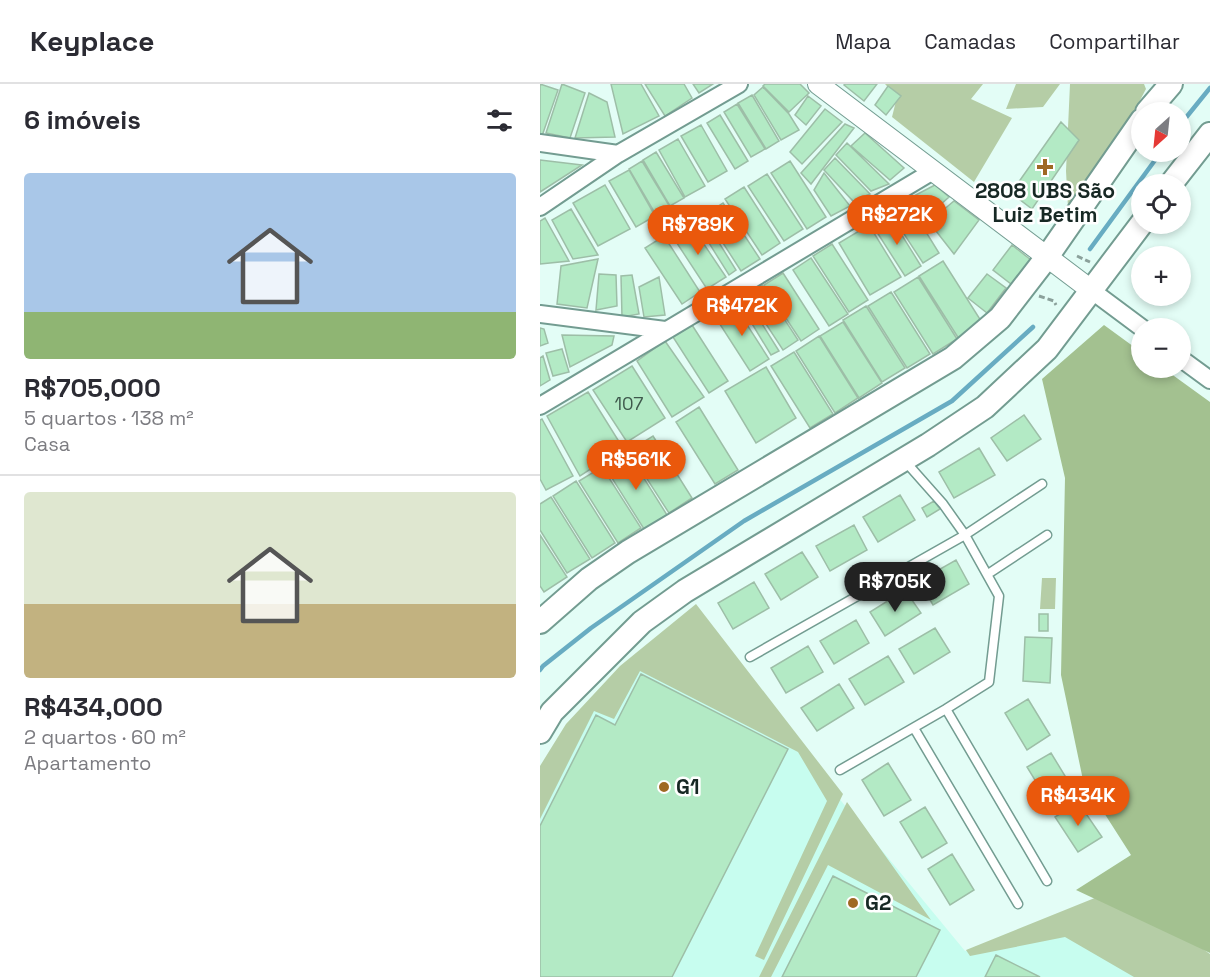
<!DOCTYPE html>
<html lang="pt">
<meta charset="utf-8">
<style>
:root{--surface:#fff;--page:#f7f7f7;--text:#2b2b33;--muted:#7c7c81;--line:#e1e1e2;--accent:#ea580c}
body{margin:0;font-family:"Space Grotesk",sans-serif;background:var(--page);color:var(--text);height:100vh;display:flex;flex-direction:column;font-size:22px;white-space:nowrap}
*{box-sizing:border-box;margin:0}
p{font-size:20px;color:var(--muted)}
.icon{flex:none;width:33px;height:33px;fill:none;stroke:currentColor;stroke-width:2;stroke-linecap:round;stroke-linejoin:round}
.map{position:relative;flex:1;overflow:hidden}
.panel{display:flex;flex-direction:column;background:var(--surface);width:540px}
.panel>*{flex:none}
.needle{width:39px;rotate:207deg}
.controls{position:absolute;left:591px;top:18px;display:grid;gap:12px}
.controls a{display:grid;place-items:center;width:60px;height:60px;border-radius:50%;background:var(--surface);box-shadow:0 3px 9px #0003;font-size:30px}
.price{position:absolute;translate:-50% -51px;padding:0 14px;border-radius:21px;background:var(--accent);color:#fff;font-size:20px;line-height:39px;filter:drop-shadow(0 2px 3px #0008)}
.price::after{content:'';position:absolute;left:50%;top:36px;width:18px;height:14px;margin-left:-9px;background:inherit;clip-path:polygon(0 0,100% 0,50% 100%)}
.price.on{background:#222;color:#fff}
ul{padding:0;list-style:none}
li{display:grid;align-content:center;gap:12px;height:318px;padding:0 24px}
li+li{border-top:2px solid var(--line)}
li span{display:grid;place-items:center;height:186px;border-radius:6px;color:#555}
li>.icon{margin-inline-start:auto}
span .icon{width:108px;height:108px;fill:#fffc;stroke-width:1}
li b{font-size:26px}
h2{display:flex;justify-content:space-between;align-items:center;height:72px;padding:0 24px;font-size:26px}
header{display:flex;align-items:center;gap:36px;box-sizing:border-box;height:84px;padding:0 30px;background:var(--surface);border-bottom:2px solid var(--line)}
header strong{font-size:28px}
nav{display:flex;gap:33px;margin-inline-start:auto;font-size:21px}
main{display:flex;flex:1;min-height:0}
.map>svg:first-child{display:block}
.built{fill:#c7fdef}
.green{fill:#b5cda6}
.forest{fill:#a3c190}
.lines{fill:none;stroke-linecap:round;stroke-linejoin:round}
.stream{stroke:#68acc2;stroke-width:4.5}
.building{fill:#b3eac5;stroke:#9dbea7;stroke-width:1.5}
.service-casing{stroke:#739c91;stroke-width:11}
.minor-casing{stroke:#739c91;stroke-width:20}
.tertiary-casing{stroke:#739c91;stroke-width:22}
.secondary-casing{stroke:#739c91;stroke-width:26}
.path{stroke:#8ba19b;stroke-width:3;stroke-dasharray:6 3;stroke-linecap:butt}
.service{stroke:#fff;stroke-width:8}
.minor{stroke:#fff;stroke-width:16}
.tertiary{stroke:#fff;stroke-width:20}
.secondary{stroke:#fff;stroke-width:22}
.poi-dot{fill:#9f6923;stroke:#fff;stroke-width:2}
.labels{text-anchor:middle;stroke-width:5;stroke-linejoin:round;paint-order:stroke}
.number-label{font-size:18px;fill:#3e584c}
.poi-label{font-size:21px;font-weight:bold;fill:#172824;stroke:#fff;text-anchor:start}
</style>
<header>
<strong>Keyplace</strong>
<nav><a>Mapa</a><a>Camadas</a><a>Compartilhar</a></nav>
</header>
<main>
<section class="panel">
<h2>6 imóveis<svg class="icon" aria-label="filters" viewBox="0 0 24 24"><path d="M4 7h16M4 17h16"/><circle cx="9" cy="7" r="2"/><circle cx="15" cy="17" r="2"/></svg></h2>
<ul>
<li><span style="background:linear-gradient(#a9c7e8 75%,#8fb573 0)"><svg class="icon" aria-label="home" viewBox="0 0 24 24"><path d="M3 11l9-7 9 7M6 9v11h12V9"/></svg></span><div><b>R$705,000</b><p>5 quartos · 138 m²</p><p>Casa</p></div></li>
<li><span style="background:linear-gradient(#dfe7d0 60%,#c2b280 0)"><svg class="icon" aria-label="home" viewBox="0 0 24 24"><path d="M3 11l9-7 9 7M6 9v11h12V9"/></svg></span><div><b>R$434,000</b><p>2 quartos · 60 m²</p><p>Apartamento</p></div></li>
</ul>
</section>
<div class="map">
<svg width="670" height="893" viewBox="0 0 670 893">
<rect width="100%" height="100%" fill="#e3fdf6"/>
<path class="built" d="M155,526l147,192 123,149 125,-28 68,54h-618v-196l33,-50z"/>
<path class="green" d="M345,0h98l-12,15 41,19 -38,64 -82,-65 5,-20z
M476,0h44l-17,23 -37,2z
M530,0h74l2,5 -31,58 -47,61 -2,-37z
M502,494h14l-1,31h-15z
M156,520l147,190 -79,166 -9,-4 72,-155 -29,-49 -158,-81 -26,48 -20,-8 -54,108v-53l26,-42 54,-58z
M307,718l84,118 -103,-55 -57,112h-12z
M577,805l93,65v23h-76l-69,-40 -95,19 -4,-6z"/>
<path class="forest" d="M564,241l37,27 1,16h21l47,34v551l-134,-63 55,-35 -48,-75 -22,-105 4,-197 -23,-99z"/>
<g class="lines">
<path class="stream" d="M640,41l30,-37
M550,165l71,-97
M0,586l3,-4 48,-38 153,-107 208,-120 81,-74"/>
</g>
<path class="building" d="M0,0l18,6 -16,46 -2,-1z
M22,0l23,9 -15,45 -24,-5z
M71,0h30l18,32 -36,18z
M105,0h39l8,14 -27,18z
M153,0h20l-14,9z
M225,0h35l9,9 -20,19 -26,-26z
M305,0h32l-13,17 -20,-16z
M348,2l13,10 -15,19 -11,-10z
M223,3l26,27 10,16 -18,10 -27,-45z
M49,9l18,9 8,35 -40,1z
M212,11l27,46 -13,8 -28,-46z
M268,12l13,10 -15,19 -11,-10z
M197,20l28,45 -14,8 -27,-45z
M285,25l17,13 -40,42 -12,-12z
M180,31l28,46 -13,8 -28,-46z
M521,38l18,18 -47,69 -21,-16z
M305,40l9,4 -43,56 -10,-11z
M161,41l26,46 -19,11 -27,-46z
M325,49l39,35 -14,12 -39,-34z
M138,55l27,47 -20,11 -26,-47z
M307,59l42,41 -18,7 -35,-36z
M116,68l28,46 -14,8 -27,-46z
M295,74l35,36 -17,7 -29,-31z
M0,76l42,5 -42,27z
M102,77l28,46 -14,8 -27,-46z
M250,77l36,56 -19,12 -36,-56z
M89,86l26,46 -19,11 -27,-46z
M284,89l26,33 -19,10 -17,-26z
M227,90l36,55 -19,12 -36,-55z
M65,101l25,44 -32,17 -25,-43z
M395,101l14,12 -27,24 -14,-22z
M204,103l36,56 -18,12 -37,-56z
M414,117l25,19 -25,34 -25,-32z
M183,119l37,56 -19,12 -36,-56z
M368,119l31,50 -16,10 -32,-49z
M31,125l27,46 -25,4 -21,-39z
M161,130l35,56 -7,5 -35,-56z
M350,132l31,50 -16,10 -32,-50z
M5,134l24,43 -29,3v-43z
M149,138l37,55 -19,12 -36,-55z
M329,141l32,52 -31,18 -31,-52z
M124,152l36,56 -18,12 -37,-56z
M292,160l36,56 -19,12 -36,-56z
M472,161l19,15 -20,24 -18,-14z
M271,174l37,56 -19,12 -36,-56z
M58,175l-11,49 -30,-4 4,-38z
M403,177l40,63 -24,15 -40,-63z
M243,189l36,56 -18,12 -37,-56z
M59,190l17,1 1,31 -21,4z
M447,190l19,14 -19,25 -19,-15z
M92,191l7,39 -17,3 -1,-41z
M119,193l6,38 -21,2 -5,-30z
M378,193l39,62 -24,15 -39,-62z
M222,201l36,55 -15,10 -36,-55z
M351,208l39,62 -23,14 -39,-62z
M204,211l35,56 -8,4 -34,-56z
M193,219l36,56 -19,12 -36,-56z
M326,222l39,62 -23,14 -39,-62z
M303,238l39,61 -23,15 -39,-62z
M152,241l36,56 -19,12 -36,-56z
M0,244l4,1 4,14 -8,3z
M22,251l52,1 -2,9 -42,22z
M279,252l39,62 -23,15 -39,-62z
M125,257l39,56 -32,20 -35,-56z
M22,265l7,23 -16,4 -7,-23z
M254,268l39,62 -23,14 -39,-62z
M3,272l7,24 -10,6v-28z
M92,282l33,52 -38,24 -34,-52z
M226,283l30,51 -40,25 -31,-52z
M48,308l35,56 -43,28 -33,-60z
M159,323l39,63 -23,14 -39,-62z
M484,331l17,24 -34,22 -16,-23z
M2,335l31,57 -27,14 -6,-11v-59z
M113,352l39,62 -23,15 -40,-62z
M439,364l16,27 -41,23 -15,-26z
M88,369l39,62 -23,14 -39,-62z
M62,383l39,61 -23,15 -39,-62z
M36,397l39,62 -23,15 -39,-62z
M360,411l15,25 -37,22 -15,-25z
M11,413l39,62 -23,14 -27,-43v-26z
M394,417l6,8 -13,8 -5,-9z
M314,441l13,25 -37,21 -14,-25z
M0,451l27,42 -23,15 -4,-6z
M262,468l16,25 -37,23 -16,-26z
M416,476l13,24 -36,21 -14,-24z
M214,498l15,26 -36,21 -15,-26z
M365,506l16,23 -36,23 -15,-24z
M499,530h9v17h-9z
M316,536l13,23 -35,21 -14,-23z
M395,544l15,24 -36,22 -15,-25z
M485,553l27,1 -2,45 -27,-2z
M268,562l15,26 -37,21 -15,-25z
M348,572l16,26 -39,23 -16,-26z
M101,590l147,75 -116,228h-132v-151l56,-111 19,10z
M299,600l15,24 -37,23 -16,-23z
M488,615l22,36 -23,15 -22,-37z
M511,669l22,36 -24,14 -22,-36z
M348,679l23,37 -27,16 -22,-36z
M538,718l24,35 -24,15 -23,-35z
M385,723l22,36 -25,15 -22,-36z
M412,770l22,36 -24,15 -22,-36z
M293,792l107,54 -24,47h-134z
M456,871l44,22h-55z"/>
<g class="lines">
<defs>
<path id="service" d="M448,490l59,-39
M210,573l215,-122 77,-51
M406,625l101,172
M374,644l104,176
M300,686l106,-61 43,-27 10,-86 -34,-61 -22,-31 -39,-44"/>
<path id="minor" d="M0,59l78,11
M0,123l78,-53 121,-70
M551,206l51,38
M0,230l125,16
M640,274l30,22
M0,322l393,-235"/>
<path id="tertiary" d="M278,0l273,206"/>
<path id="secondary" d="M607,28l24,-28
M631,100l39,-50
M0,538l49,-43 39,-27 325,-194 47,-40 47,-61 95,-137
M0,648l12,-20 90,-90 43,-31 243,-146 57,-38 62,-58 95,-126"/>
</defs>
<use href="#service" class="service-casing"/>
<use href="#minor" class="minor-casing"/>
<use href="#tertiary" class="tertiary-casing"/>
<use href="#secondary" class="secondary-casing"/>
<path class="path" d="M537,172l13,6
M499,212l15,5 2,4"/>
<use href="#service" class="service"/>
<use href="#minor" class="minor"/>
<use href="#tertiary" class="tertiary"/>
<use href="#secondary" class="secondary"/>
</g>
<g class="poi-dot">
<path d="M502 74h6v6h6v6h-6v6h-6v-6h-6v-6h6z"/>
<circle cx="124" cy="703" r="6"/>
<circle cx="313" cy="819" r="6"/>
</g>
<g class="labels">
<g class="number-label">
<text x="89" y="326">107</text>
</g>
<g class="poi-label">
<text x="505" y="114" text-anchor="middle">2808 UBS São<tspan x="505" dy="24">Luiz Betim</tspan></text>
<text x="136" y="710">G1</text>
<text x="325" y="826">G2</text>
</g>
</g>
</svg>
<div class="controls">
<a><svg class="needle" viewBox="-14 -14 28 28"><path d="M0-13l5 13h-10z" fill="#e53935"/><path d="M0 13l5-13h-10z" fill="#7c7c81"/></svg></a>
<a><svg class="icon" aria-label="locate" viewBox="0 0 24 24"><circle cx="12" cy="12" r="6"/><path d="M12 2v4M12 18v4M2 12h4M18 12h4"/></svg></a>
<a>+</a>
<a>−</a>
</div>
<b class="price" style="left:357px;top:162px">R$272K</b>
<b class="price" style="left:158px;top:172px">R$789K</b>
<b class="price" style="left:202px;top:253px">R$472K</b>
<b class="price" style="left:96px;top:407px">R$561K</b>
<b class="price on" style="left:355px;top:529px">R$705K</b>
<b class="price" style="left:538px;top:743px">R$434K</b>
</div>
</main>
